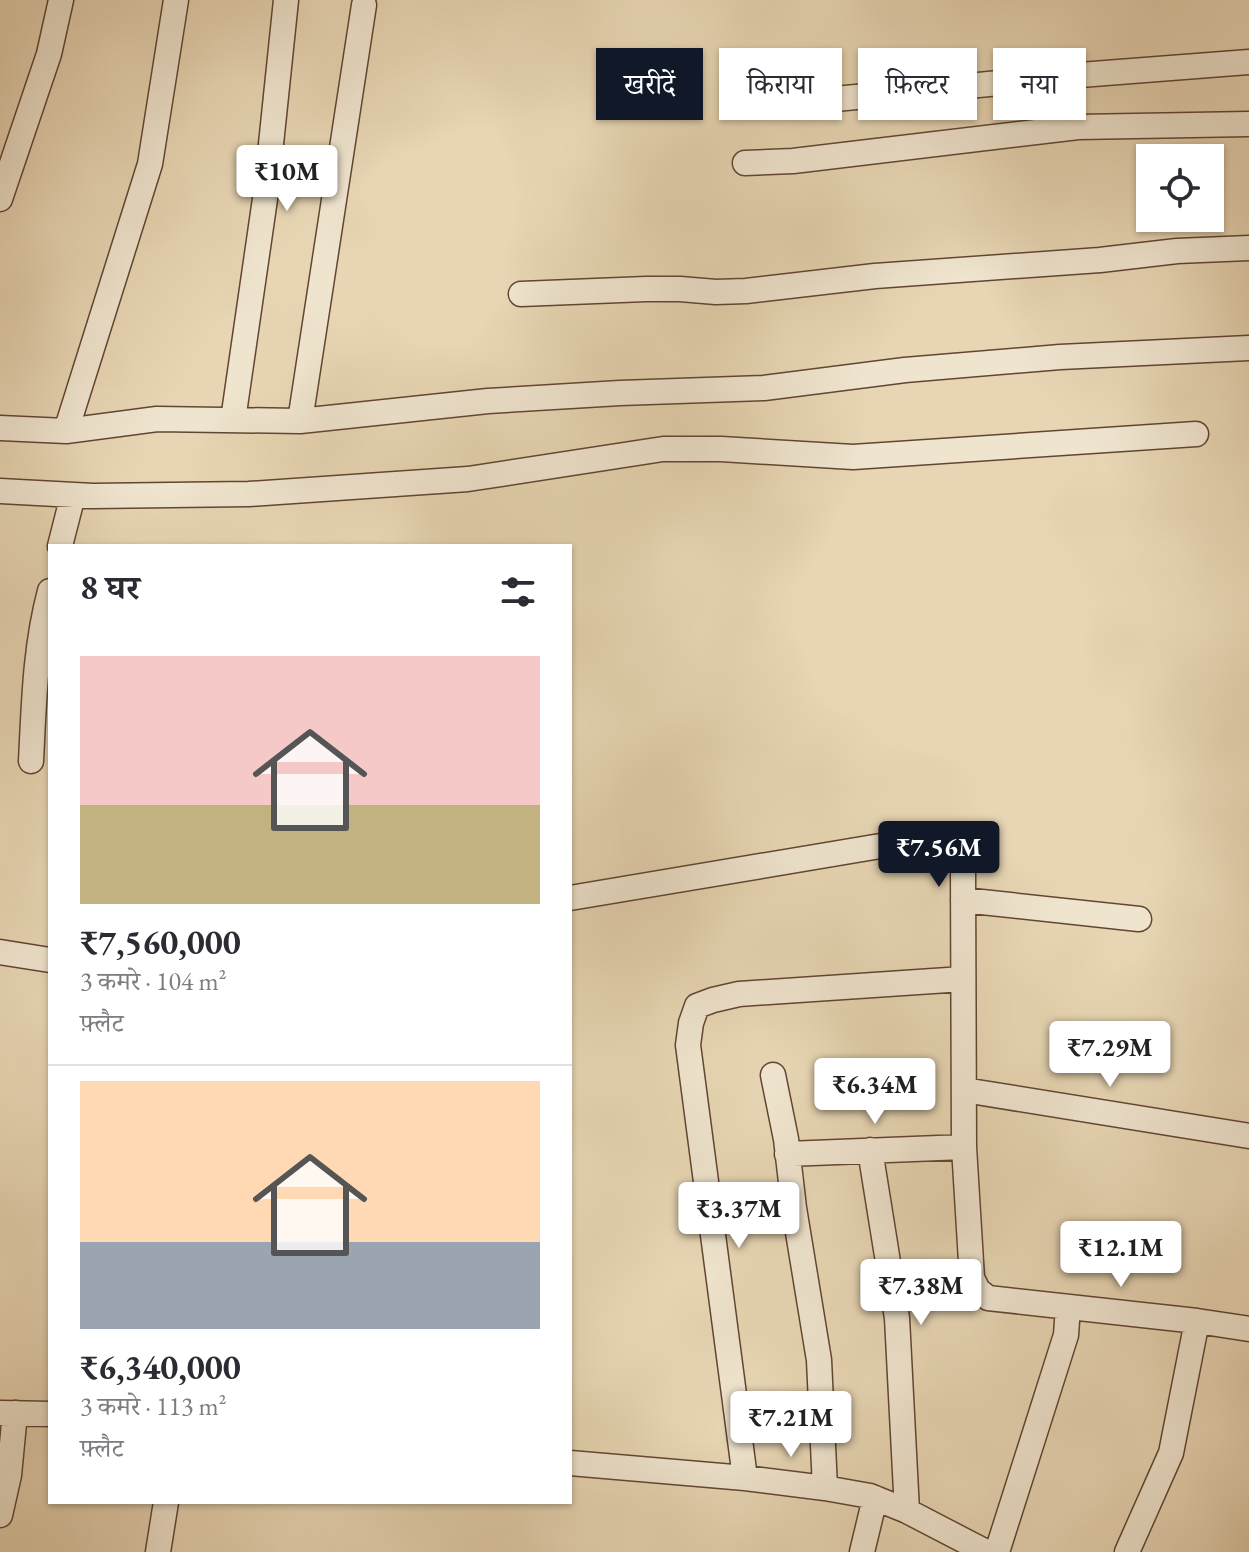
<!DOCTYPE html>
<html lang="hi">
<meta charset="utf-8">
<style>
:root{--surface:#fff;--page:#f2f2f3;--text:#2b2b33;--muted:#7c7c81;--line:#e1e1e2;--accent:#111827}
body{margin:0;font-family:"EB Garamond","Noto Serif Devanagari",serif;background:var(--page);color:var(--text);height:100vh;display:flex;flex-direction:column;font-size:30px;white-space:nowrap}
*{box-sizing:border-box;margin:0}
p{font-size:26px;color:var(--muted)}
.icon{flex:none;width:44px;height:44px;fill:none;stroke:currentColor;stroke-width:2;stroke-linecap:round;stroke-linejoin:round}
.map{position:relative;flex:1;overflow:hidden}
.details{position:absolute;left:48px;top:544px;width:524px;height:960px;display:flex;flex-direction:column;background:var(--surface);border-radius:0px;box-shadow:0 2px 6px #0004}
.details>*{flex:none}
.guide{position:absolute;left:596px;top:48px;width:532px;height:72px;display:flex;gap:16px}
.controls{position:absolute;left:1136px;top:144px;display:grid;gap:16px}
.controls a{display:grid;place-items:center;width:88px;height:88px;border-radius:0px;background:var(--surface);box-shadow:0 2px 6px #0004;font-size:40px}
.price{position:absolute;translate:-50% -68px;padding:0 18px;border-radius:8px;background:#fff;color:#222;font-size:26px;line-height:52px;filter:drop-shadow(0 2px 4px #0008)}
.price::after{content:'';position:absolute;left:50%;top:48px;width:24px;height:18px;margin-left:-12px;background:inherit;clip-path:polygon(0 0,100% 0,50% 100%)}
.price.current{background:var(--accent);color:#fff}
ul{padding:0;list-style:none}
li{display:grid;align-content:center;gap:16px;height:424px;padding:0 32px}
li+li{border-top:2px solid var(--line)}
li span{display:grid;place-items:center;height:248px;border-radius:0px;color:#555}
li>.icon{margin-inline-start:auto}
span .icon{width:144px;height:144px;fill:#fffc;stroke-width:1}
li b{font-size:34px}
h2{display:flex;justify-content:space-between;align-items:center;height:96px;padding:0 32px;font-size:34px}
.tag{padding:0 28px;border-radius:0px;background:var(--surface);box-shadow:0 2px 6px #0004;font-size:28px;line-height:72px}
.tag.current{background:var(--accent);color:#fff}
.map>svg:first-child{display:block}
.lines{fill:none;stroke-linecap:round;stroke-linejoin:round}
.street-casing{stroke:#624533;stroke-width:27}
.street{stroke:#efe4ce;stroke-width:24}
</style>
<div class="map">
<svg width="1249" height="1552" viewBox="0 0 1249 1552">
<rect width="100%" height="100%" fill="#e7d5b3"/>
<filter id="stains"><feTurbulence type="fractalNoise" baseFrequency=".0025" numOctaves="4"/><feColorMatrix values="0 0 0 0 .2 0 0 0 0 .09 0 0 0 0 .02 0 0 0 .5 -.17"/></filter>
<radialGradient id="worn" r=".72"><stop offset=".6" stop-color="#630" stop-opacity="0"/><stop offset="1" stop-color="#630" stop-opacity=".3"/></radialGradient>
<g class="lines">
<defs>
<path id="street" d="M762,104l53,-3 265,-26 169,-13
M745,163l48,-2 285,-34 171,-3
M0,199l49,-145 12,-54
M521,294l125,-5h34l36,3 30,-1 129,-15 225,-16 77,-9 72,-3
M233,420l33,-228 20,-192
M300,421l64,-416
M0,428l66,3 91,-12 143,2 188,-20 132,-8 144,-5 141,-18 155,-13 189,-9
M66,431l84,-267 26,-164
M0,491l93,5 156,-2 219,-15 195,-30h58l132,8 343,-23
M60,546l13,-51
M31,761c3,-58 4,-114 19,-170
M570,898l352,-59c28,4 29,5 41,31l1,277 8,131 6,12 10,8 209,23 52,8
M963,900l176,19
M0,952l50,8
M773,1075l13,64 8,69 25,152 6,128
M964,1090l285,46
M870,1150l27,168 10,193
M787,1154l177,-7
M0,1413l50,1
M570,1463l175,15 80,10 45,8 37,15 79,41
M745,1478l-57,-433 3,-22 6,-17 16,-6 26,-6 224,-15
M0,1515l9,-40 6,-62
M158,1552l8,-50
M862,1552l13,-54
M997,1552l69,-217 2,-28
M1127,1552l44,-99 26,-132"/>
</defs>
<use href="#street" class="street-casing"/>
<use href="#street" class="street"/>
</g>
<rect width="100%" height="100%" filter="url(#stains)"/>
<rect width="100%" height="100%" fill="url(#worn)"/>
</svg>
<div class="controls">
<a><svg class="icon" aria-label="locate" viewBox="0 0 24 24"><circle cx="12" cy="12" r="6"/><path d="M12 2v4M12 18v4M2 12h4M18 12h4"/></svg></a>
</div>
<b class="price" style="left:287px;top:213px">₹10M</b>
<b class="price current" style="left:939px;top:889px">₹7.56M</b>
<b class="price" style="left:1110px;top:1089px">₹7.29M</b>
<b class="price" style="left:875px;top:1126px">₹6.34M</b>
<b class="price" style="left:739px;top:1250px">₹3.37M</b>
<b class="price" style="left:1121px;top:1289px">₹12.1M</b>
<b class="price" style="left:921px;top:1327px">₹7.38M</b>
<b class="price" style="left:791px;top:1459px">₹7.21M</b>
<div class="guide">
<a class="tag current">खरीदें</a>
<a class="tag">किराया</a>
<a class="tag">फ़िल्टर</a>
<a class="tag">नया</a>
</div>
<section class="details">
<h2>8 घर<svg class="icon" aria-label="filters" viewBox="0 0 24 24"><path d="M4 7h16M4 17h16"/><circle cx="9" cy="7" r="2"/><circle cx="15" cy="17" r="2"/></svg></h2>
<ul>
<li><span style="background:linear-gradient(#f6c9c9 60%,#c2b280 0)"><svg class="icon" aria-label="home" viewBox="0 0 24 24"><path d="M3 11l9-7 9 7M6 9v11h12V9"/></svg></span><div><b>₹7,560,000</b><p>3 कमरे · 104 m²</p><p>फ़्लैट</p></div></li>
<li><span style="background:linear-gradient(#ffd9b3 65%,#9aa5b1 0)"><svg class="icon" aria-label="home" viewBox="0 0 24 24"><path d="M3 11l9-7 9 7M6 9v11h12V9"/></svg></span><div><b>₹6,340,000</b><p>3 कमरे · 113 m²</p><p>फ़्लैट</p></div></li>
</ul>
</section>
</div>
